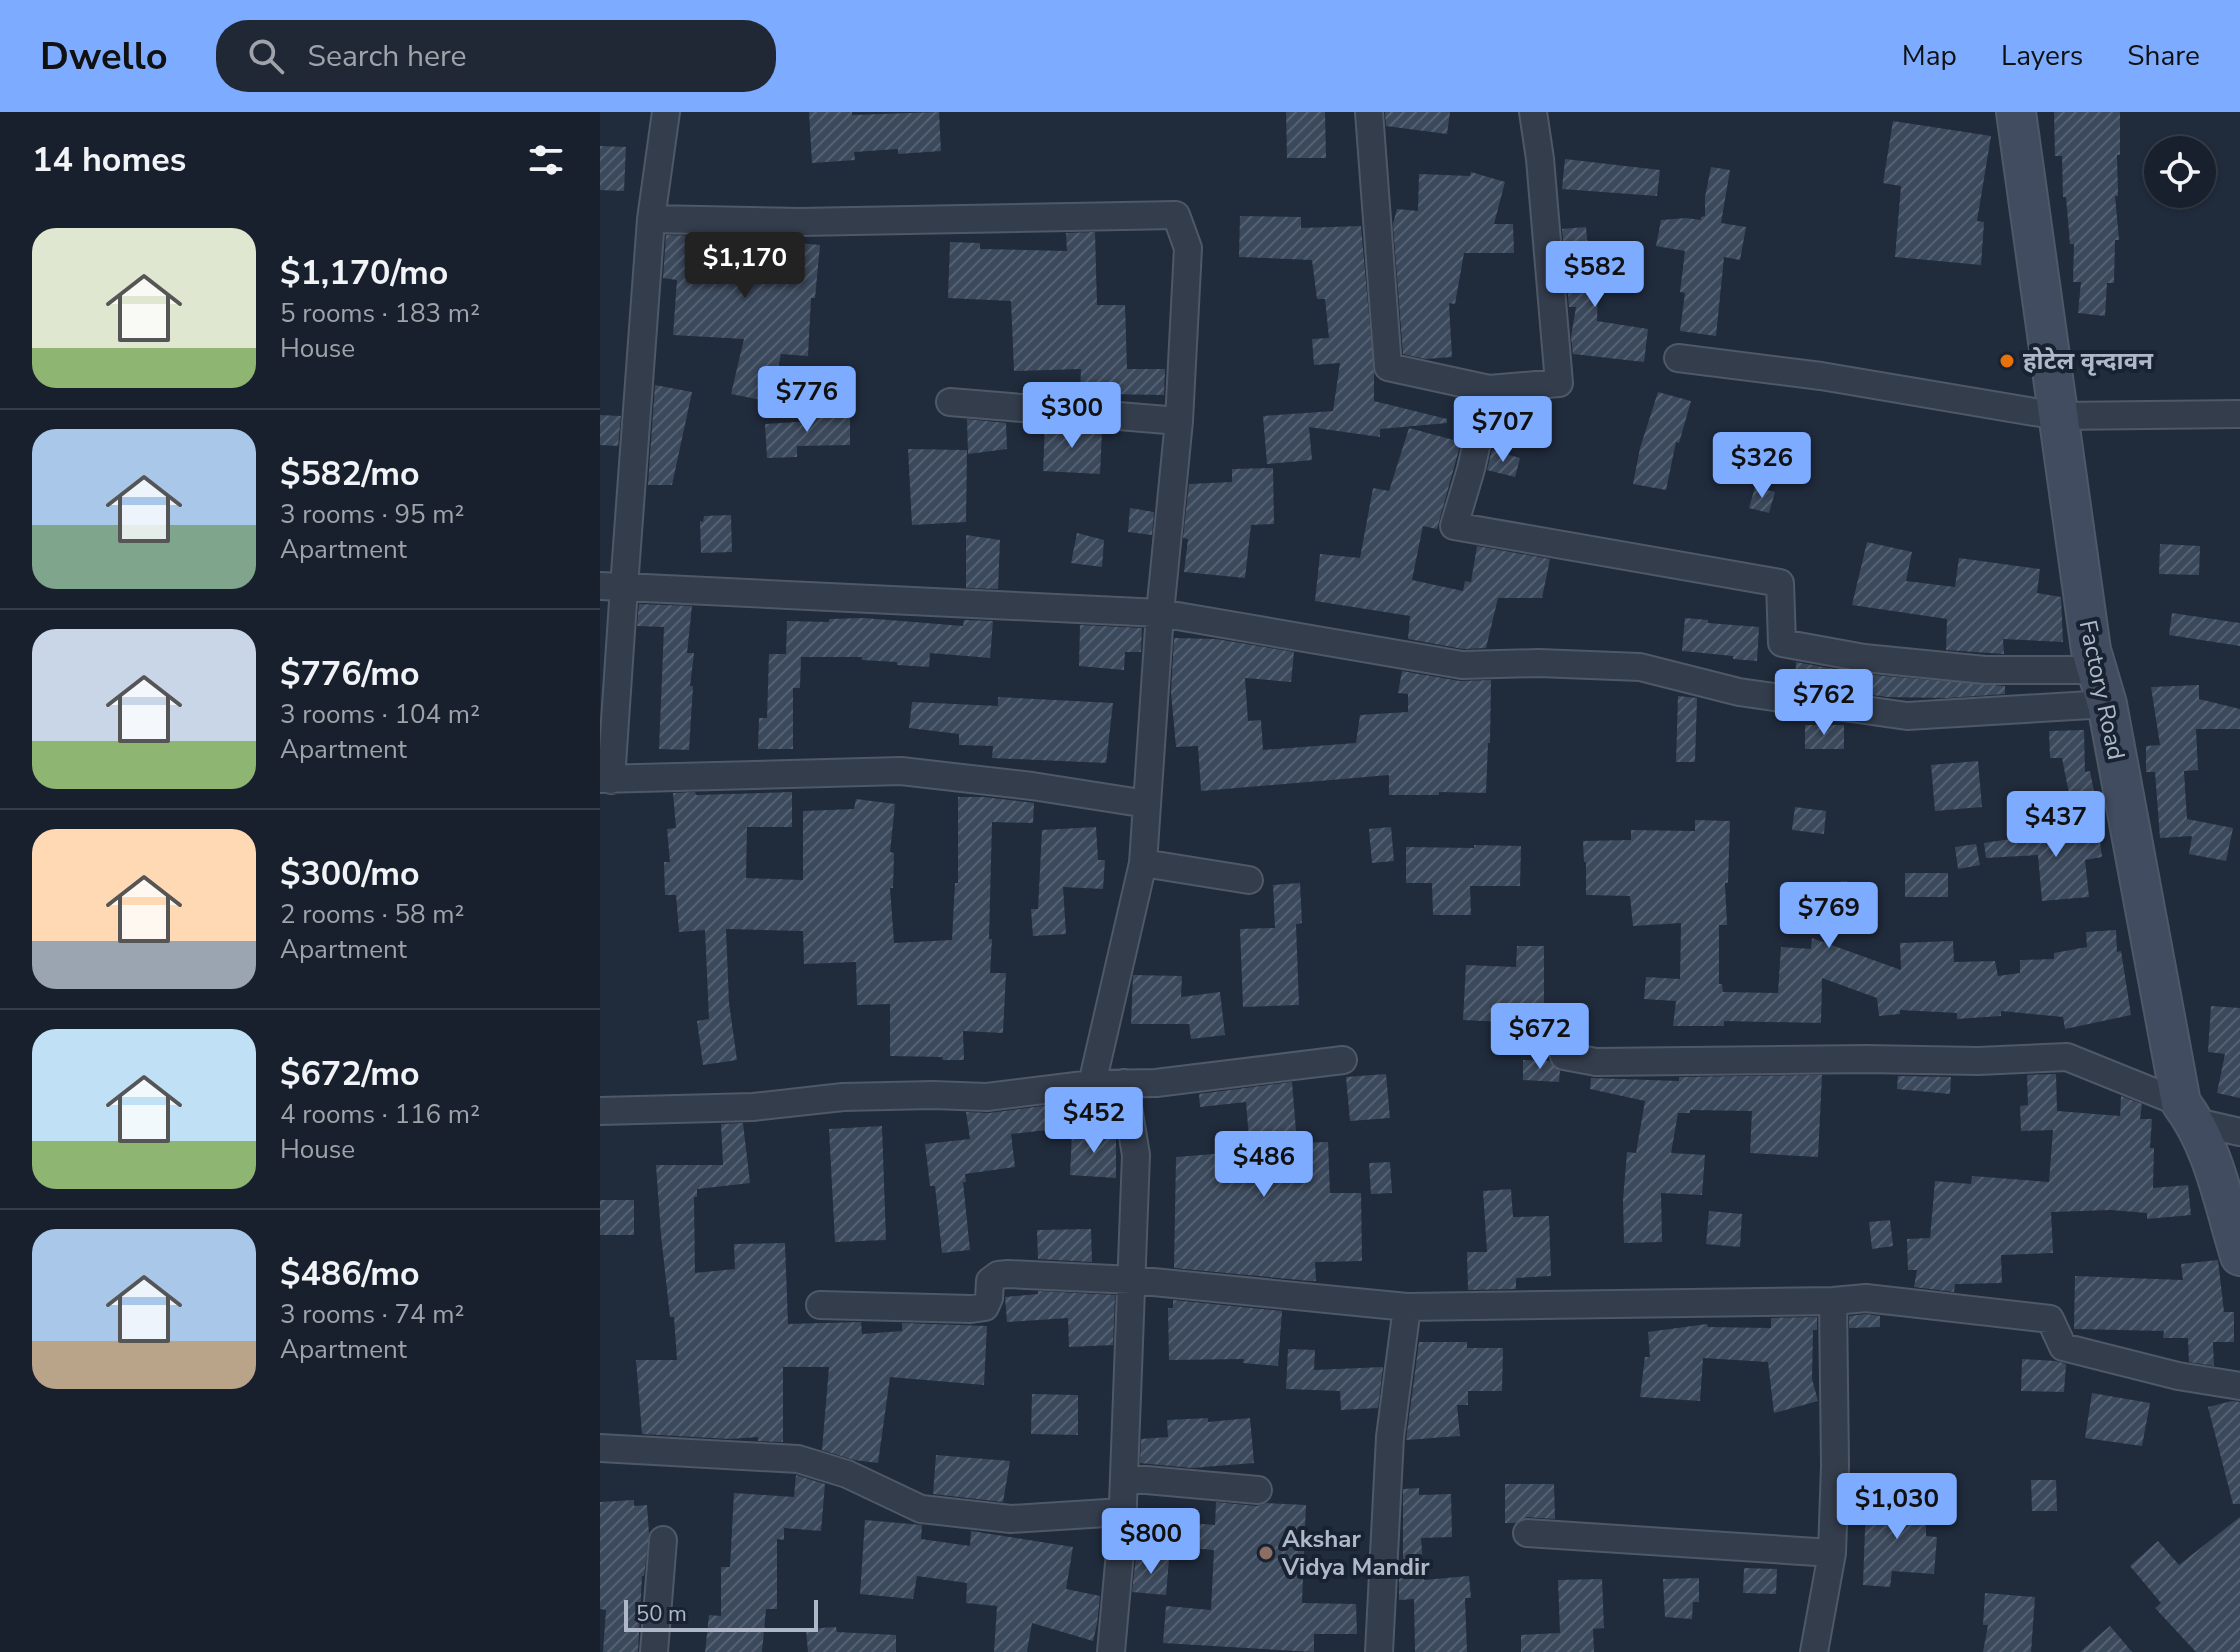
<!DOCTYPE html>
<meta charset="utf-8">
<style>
:root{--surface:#18202d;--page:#212835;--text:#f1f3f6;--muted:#9fa3aa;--line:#363e49;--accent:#7dabff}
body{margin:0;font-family:"Nunito Sans","Noto Sans Devanagari",sans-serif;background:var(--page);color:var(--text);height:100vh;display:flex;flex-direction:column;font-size:30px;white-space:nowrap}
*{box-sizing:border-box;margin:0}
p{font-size:26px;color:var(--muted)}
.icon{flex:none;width:44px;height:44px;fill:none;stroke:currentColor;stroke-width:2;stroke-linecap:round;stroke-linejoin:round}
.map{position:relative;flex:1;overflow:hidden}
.drawer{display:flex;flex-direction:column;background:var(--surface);width:600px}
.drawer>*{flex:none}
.buttons{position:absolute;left:1544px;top:24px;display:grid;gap:16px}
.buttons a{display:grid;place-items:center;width:72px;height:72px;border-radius:50%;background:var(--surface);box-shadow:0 2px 6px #0004,0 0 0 2px var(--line);font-size:40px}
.scale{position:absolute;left:24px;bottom:20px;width:194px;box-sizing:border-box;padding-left:8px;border:4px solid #aeb8c8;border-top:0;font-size:22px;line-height:28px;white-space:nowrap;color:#aeb8c8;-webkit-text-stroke:6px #192231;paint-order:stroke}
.price{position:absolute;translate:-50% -68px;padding:0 18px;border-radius:8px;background:var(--accent);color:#111;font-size:26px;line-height:52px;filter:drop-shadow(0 2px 4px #0008)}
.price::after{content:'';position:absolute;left:50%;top:48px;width:24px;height:18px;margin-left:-12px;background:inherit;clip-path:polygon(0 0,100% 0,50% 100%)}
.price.active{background:#222;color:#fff}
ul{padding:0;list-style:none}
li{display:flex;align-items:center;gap:24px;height:200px;padding:0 32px}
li+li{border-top:2px solid var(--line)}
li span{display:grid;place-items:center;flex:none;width:224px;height:160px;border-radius:24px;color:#555}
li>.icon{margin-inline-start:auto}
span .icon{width:96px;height:96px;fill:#fffc;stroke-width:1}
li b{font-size:34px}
h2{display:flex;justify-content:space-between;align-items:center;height:96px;padding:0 32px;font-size:34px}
header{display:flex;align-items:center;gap:48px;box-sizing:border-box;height:112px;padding:0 40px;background:var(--accent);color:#111}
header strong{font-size:38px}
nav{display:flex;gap:44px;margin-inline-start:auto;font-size:28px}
.search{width:560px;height:72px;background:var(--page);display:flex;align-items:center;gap:20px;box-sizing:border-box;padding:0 28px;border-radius:32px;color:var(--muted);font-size:30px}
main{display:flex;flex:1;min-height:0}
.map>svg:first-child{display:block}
.building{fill:url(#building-hatch)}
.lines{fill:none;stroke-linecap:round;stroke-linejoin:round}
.street-casing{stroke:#4e5867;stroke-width:30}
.secondary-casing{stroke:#4e5867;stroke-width:42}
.street{stroke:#343d4c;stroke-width:26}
.secondary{stroke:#414c60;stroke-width:38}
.food-dot{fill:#e8710a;stroke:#192231;stroke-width:3}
.education-dot{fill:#8d6e63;stroke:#192231;stroke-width:3}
.labels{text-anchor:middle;stroke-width:8;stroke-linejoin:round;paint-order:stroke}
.poi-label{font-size:24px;font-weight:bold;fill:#aeb8c8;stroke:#192231;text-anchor:start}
.street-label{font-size:24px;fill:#aeb8c8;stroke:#192231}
</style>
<header>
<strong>Dwello</strong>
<div class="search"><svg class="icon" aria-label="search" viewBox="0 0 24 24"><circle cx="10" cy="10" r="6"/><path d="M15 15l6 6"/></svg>Search here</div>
<nav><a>Map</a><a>Layers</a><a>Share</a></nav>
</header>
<main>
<section class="drawer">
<h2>14 homes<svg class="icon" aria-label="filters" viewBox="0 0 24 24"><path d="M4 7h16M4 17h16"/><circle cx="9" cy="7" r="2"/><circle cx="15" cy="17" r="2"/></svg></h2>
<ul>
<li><span style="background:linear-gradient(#dfe7d0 75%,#8fb573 0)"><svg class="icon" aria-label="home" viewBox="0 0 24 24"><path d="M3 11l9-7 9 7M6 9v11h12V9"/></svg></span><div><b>$1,170/mo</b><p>5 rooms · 183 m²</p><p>House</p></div></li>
<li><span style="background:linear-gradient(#a9c7e8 60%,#7fa58c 0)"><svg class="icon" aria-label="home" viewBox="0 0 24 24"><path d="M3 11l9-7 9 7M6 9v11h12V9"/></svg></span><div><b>$582/mo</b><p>3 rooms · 95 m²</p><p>Apartment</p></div></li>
<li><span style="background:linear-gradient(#c9d6e8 70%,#8fb573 0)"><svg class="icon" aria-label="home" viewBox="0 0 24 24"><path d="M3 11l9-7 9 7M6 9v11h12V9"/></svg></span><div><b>$776/mo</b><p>3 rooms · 104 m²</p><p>Apartment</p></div></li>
<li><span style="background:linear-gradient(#ffd9b3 70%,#9aa5b1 0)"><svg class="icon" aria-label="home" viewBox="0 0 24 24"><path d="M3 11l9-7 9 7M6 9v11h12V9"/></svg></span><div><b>$300/mo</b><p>2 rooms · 58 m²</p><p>Apartment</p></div></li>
<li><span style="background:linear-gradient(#bfe0f5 70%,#8fb573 0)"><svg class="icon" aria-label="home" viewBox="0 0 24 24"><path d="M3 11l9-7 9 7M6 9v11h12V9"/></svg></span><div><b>$672/mo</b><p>4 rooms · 116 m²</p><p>House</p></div></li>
<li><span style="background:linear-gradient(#a9c7e8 70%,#b9a48a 0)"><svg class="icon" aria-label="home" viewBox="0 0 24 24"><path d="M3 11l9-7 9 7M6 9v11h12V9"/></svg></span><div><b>$486/mo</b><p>3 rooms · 74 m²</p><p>Apartment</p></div></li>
</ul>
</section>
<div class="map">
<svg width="1640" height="1540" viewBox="0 0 1640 1540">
<defs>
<pattern id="building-hatch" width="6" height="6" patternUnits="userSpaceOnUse" patternTransform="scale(2)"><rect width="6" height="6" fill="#3b495c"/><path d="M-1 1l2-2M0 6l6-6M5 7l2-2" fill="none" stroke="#556172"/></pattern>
</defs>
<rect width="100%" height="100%" fill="#202b3c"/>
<path class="building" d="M209,0h43v3l87,-3 2,39 -43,3v-5l-44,3 1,8 -43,3z
M686,0h39l1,46h-39z
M785,0h65l-3,22 -61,-8z
M1454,0h66v43h-3l1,41h-3l4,44h-4l-1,43h-7l-2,33 -27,-3 3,-31h-8l1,-38h-4l-4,-47h-3l-1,-41h-7z
M1293,9l98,15 -14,85 7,1 -3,43 -86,-8 6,-71 -18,-3z
M0,34l26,1 -2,44 -24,-1z
M965,47l95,11 -3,26 -95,-7z
M1111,55l19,3 -9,53 25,4 -6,33 -16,-3 -8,79 -36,-5 5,-38 -5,-1 5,-41 -29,-5 5,-26 25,-2 15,2v-3l4,-1v-19z
M871,60l34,10 -11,42h19l1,29h-50l-9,51 -6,-1 3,54 -27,2 -22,-5 -10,-130 4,-15 21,2 1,-37 51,2z
M640,104l61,1v11l60,-2 13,147v28l73,18v4l-67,6v8l-71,-10 3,33 -45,4 -4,-48 70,-5 7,-48 -26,2 -2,-26 17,-1 -4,-39h-8l-5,-39 -73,-3z
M986,115l5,54h7l-1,40 51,8 -4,33 -71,-8 -2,-17 5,-30h-7l-7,-78z
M495,120l2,73h28l2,64h38l-1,26 -60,-1v5l-24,-2 1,-28 -67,2 -3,-70 -63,-3 2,-56 30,1v6l87,2 -1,-18z
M66,123l66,2 88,8 -5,53h-4l-3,58 -27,-2 -10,48 -40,-8 13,-55 -71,-4 4,-55 -14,-2z
M55,273l37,7 -20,93h-24z
M1058,280l33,9 -12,42 -3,-1 -10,48 -33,-6 7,-36z
M925,290l1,14 -27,2 3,-14z
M250,301v32l-53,1v11l-30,1 -2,-34 48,-3v-7z
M0,303l21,1 -3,30 -18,-1z
M367,307l39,4 1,26 -39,5z
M445,314l57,5 -2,43 -57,-3z
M809,316l52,14 -24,87 -14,-3 -11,54 51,11 2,-10 6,1 6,-36 73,13 -8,39h-44l-12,50 -23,1 -55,-10 2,-23 -95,-15 5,-47 40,4 13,-70 16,3z
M308,337l59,1 -1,72 -54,3z
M892,338l28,8 -5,19 -28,-7z
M673,356l1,56 -23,1 -6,53 -61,-6 4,-33 -5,-1 6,-54 43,-2v-13z
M1155,375l20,5 -6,21 -20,-5z
M530,396l24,4 -2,23 -24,-3z
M131,403l1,37 -31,1 -1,-32 3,1 1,-6z
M477,421l27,7 -2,27 -31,-4z
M366,423l34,5 -2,49 -32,-1z
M1267,430l45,10 -6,29 49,6 4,-29 81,11 -3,24 24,4 2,45 -60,-3 1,15 -58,-4 1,-31 -95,-14z
M1560,432l40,2 -1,29 -40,-1z
M39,492l53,2 -5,47h7l-4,33h3l-4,64 -30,-1 5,-122 -27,-1z
M1572,501l68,10v23l-71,-11z
M264,506l99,8 1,-6 29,1 -3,37 -60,-5 -1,14 -32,-2v-3l-35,-2v-3h-61l-1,31h-7v61h-35l1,-31h8l2,-64h17l1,-33 42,1v-3z
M1085,506l23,2v3l51,4 -2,34 -24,-2v-3l-51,-5z
M480,513l62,3 -1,24h-16l-1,18 -45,-4z
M574,526l42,1 78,13 -3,30 -46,-4 3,43 13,-1 2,30 93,-7 4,-28 48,-3v-18l-10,-1 4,-22 58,10 31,-1 -1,63h-2l-2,50 -47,-1v3h-50v-20l-188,16 -3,-45 -22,1 -5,-54z
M1196,550l66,12 143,12v8l-58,4 -60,-1 -92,-13z
M1599,573v14l41,10v20h-44l2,41 -14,1 3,48 46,9 -7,33 -37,-7 3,-18 -32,2 -5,-66h-9v-26l14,-1 -9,-58z
M1078,584l19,2 -2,64h-19z
M398,585l115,6 -7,60 -114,-5 1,-12 -34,-1v-11l-50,-6 3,-26 86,4z
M1205,613h39v24h-39z
M1484,618l1,42 5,-1 4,21v5h-8l1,25 -12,2 -13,-66h-12l-1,-27z
M1378,649l4,46 -47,4 -4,-46z
M95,680l1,3 96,-3v35h-45l-1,51 57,2v-69l51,-2 2,-10 39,5 -5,48 4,1 -1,35h-3l4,55 58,-3 3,-57h3v-86h26l50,6 -1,20 -41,-1 -3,117h3l-2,34h16l-3,60 -40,-2 1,29h-21l-1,-3 -52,-1v-52l-33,1 -1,-43 -52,2 -1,-33 -77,-2 3,74 8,57 -34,5 -6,-44 12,-2 -4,-89 -26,2 -3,-37h-11l-1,-33h6l-3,-33 9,-1 -3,-35z
M1195,695l31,4 -2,23 -32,-4z
M1095,708l35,1 -2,62h-3l2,42h-8v59h3l1,8 55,1 3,-46 30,2 1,-11 89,32 -1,-27 53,-2 1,21 41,-1 3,15 22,-3v-13l34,-1v-6l33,-6 -1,-15 30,-2 1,22 4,-1 10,64 -66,14 -2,-12 -62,-6v5l-44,3v-6l-57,-3v4l-21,2 -2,-18 -55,-20 -1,45 -97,-2v5h-51l3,-25 -32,-2 2,-22 34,2 1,-56 -48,3 -3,-30 -44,-1v-33h-2l-1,-21 48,-1v-10l64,1z
M1498,714l4,31 -17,3 4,37 -47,4 -4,-46 -52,3 -2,-15z
M496,715l2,33h7l-2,29 -40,-2 3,47 -33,2 -2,-27h7l4,-79z
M791,715l3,34 -22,2 -3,-34z
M1376,732l4,21 -22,4 -3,-22z
M874,733l47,1 -1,40h-50l1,29h-38l-1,-32h-26v-36l68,1z
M1305,761h43v24h-43z
M1241,769l35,4 -2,22 -36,-4z
M700,771l2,40 -6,1 3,81 -56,2 -3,-78 35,-1 -2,-43z
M917,834h27v69h-38l-1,7 -42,-2 3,-55 50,2z
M533,863l49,1 -1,21 39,-5 5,43 -34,4 -2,-15h-58z
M1611,894l29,2v90l-23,-5 8,-39 -17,-2z
M923,948l26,1 11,10 -1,11 -36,-2z
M786,962l4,44 -40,3 -4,-44z
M1456,962l1,37 63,5 1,-20 21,8 -2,15h12l-2,29h4l-1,40 35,-3 3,30 -44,4v-6l-36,-3 -60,2 2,41 -52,2 1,28 -47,1 -1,8 -40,-5 3,-17h-9l-1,-31 23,-1 5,-57 36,3 1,-8 77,6 4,-52 -32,1 -1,-25 8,-1 -1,-30z
M1222,963l-4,82 -68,-4 2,-42 -62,-1v3h-12l-7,40 34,2 -3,40 -41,-2 1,49 -38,1 -1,-43 4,-48 9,1 9,-52 -55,-12 1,-11 88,3v-4z
M1298,964l53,1 -1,17 -53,-5z
M692,970l5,61 31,-1 2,51h31l1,68 -47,1 1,19h-6l-136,-13 2,-111 74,-6 -4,-49 -46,5 -1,-13z
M481,989l3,25 -73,8 4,33 -50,7 1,8h-3l7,68 -28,3 -7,-67h-5l-5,-42 45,-5 -4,-27 23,1z
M143,1011l7,60 -53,6v8h-3l1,76 40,-4 -1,-25 51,-1 3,81 73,-2 1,12 40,-3v-8l85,3 -3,59 -94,-8 -12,86 -24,-3 -32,-10 7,-83h-46v75l-25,-1v-4l-28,2 -88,-5 -6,-74h41l-3,-43h-4l-9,-82 -5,-70h67l-2,-41z
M282,1014l4,114 -51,2 -6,-113z
M472,1021l44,2v43l-46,-3z
M790,1050l2,31 -21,1 -2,-31z
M911,1077l2,28 36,-1 2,60 -35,2v11l-48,1 -1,-38h20l-4,-61z
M0,1088h34v35h-34z
M1109,1099l33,3 -2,33 -34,-3z
M1290,1108l3,26 -21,3 -3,-27z
M491,1117l1,33 -54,-3 -1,-29z
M1618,1148l6,52h10v30h-21l1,24 -25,-4 -1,-24h-25l1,-7 -90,-2 1,-53 108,4 -2,-16z
M438,1179l77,4 -2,50 -44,2 -1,-29 -61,4 -2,-25 33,-3z
M573,1188l109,11 -4,55 -35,-3 1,-4 -75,1 -1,-52h5z
M1266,1202l14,2v11l-31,1v-12z
M1217,1205v13h-4l-1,49 6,22 -44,12 -6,-51 -65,-4 -3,43 -60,-4 5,-40h5l-2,-25 59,-8 1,3 63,1v-10z
M819,1230h48v6h36l-1,43h-34v14h-11l3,31 -54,4z
M688,1237l27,1 -1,20 69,-3 -5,41 -37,2 -1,-19 -54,-2z
M1422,1247l34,2 10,3 -2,28 -43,-1z
M1492,1281l58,10 -8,43 -57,-8z
M432,1282l46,1v40l-47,-1z
M1632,1289l8,1v102h-7l-25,-97z
M608,1306v4l42,-4 4,45 -62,5 -52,-5 1,-24 27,-2 -1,-17z
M336,1343l74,6 -7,41 -70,-8z
M196,1363l29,9 -4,47 -37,-3v12l-7,-1v70h-11l-4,43h-57l4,-37 12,1v-49h9l4,-74 60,4z
M1431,1368h25l1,31h-25z
M905,1372h49l1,35 -28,-2 -12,6h-10z
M819,1376v7l32,-1 1,43 -31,1 3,42 45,-4 2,22h-6l2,54h-52l-1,-53 -15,1v-29h4v-82z
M1326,1387v37l11,1 -3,37 -42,-3 -2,16 -27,-2 3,-84z
M34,1388v6l13,-1 2,29 -5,42h-2l-4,76h-35l3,-42 -6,-1v-107z
M616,1390l41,4 9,-3 40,2 -4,98 54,1 1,30h-43v18l-151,-9 3,-37 45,4 3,-60 -61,-5 2,-25 60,5z
M1640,1405v135h-44l-41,-44 6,-5 -31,-37 28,-25 21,24z
M265,1408l57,5 -1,14 49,7 1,-15 102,16 -7,42 34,7 -3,28 -4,17 -61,-18 -5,29h-33l3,-46 -31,-3 1,-20 -50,-7 -4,23 -53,-5z
M536,1444l33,3 -3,36 -34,-3z
M1144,1456l33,1 -1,25 -33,-1z
M1099,1466v24h-6l-1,17 -27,-2 -2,-38z
M1002,1467l2,49 -11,1 1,23h-73v-17l39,-2 -2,-53z
M1385,1481l50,4 -4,55h-48l5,-27h-5z
M1510,1514l22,26h-52z
M236,1515l1,5 59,3v17h-88l-2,-23z"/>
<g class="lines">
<defs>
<path id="street" d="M66,0l-15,107 -27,368 536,26 302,52 77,-2 101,4 99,25 168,24 200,-12
M769,0l19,255 101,22
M933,0l7,47 19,224 -70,6 -18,80 -17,57 326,57 2,60 82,15 121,12h110
M51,107l149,3 376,-7 12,33 -9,173 -19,192 -17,250 -51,221
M1078,246l143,18 237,40 182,-2
M350,290l229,19
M0,474l24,1 -13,193
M0,667l301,-8 131,15 115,18
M543,751l106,17
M964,944l32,6 270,-3 112,2 89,-4 114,46
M0,999l153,-4 90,-10 90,-2 54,2 105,-13 64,-1 187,-23
M1596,1010l44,10
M220,1193l151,4 14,-2 4,-9 1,-17 8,-6 10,-1 125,6 274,27 426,-6 33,-3 184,21 13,28 115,29 62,10
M0,1336l198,11 49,15 74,35 90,10 111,-7
M524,1366l134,12
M927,1421l305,20
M54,1540l9,-112
M511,1540l11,-122 14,-375 -12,-72
M779,1540l11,-215 17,-130
M1214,1540l18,-99 3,-87 -2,-165"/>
<path id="secondary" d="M1416,0l75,538 16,54 74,399c33,43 43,102 59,153"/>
</defs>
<use href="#street" class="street-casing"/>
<use href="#secondary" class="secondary-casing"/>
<use href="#street" class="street"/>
<use href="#secondary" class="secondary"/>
</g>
<circle class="food-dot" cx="1407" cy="249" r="8"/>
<circle class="education-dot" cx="666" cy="1441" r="8"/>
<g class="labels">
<g class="poi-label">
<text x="1423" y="257">होटेल वृन्दावन</text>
<text x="682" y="1435">Akshar<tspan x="682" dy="28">Vidya Mandir</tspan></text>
</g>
<g class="street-label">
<text transform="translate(1502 578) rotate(78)" y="8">Factory Road</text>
</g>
</g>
</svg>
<div class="buttons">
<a><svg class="icon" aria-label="locate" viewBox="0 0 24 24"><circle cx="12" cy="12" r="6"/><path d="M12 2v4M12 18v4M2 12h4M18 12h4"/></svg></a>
</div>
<div class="scale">50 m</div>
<b class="price active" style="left:145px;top:188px">$1,170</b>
<b class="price" style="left:995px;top:197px">$582</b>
<b class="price" style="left:207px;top:322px">$776</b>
<b class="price" style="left:472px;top:338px">$300</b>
<b class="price" style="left:903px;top:352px">$707</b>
<b class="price" style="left:1162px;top:388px">$326</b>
<b class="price" style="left:1224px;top:625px">$762</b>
<b class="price" style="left:1456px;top:747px">$437</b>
<b class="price" style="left:1229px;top:838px">$769</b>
<b class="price" style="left:940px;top:959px">$672</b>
<b class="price" style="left:494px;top:1043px">$452</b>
<b class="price" style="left:664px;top:1087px">$486</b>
<b class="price" style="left:1297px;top:1429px">$1,030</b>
<b class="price" style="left:551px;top:1464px">$800</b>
</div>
</main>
